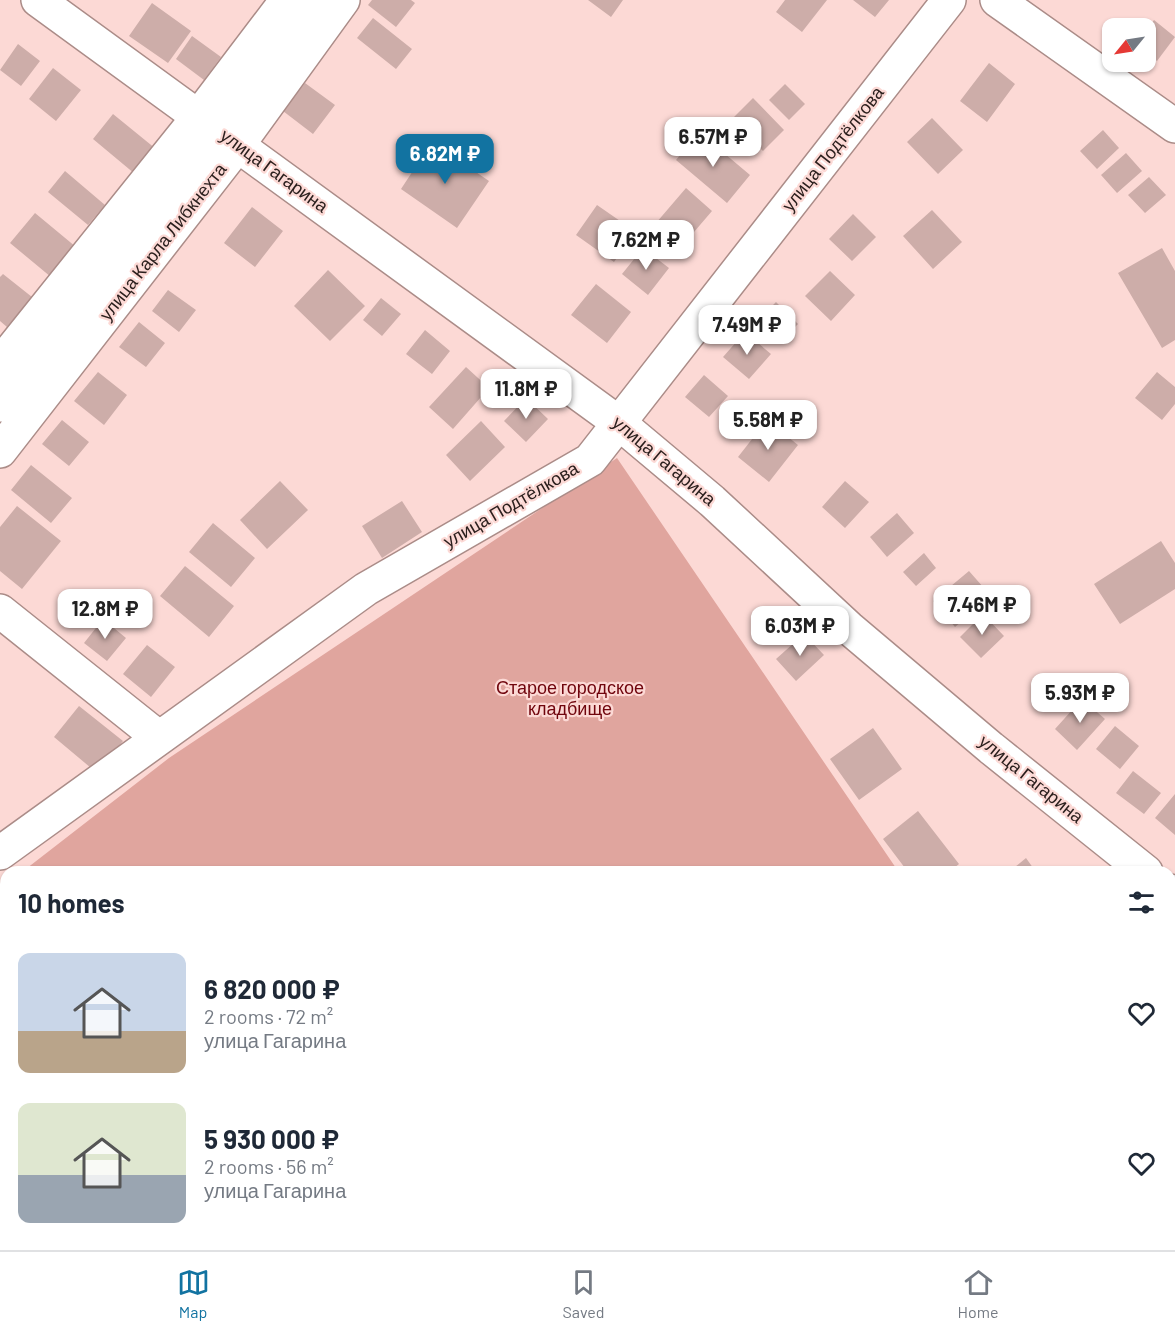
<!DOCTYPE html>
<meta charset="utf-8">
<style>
:root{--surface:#fff;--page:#f2f2f3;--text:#1f2937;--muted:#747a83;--line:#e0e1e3;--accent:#1273a1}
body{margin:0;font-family:Barlow,sans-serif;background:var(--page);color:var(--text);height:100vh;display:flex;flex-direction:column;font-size:22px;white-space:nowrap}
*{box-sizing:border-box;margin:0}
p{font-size:20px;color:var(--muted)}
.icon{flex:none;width:33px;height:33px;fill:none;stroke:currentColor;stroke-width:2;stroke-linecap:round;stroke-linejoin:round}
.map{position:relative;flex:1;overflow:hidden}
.details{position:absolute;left:0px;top:866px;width:1176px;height:386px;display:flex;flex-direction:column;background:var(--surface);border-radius:18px 18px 0 0;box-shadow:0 2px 4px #0004}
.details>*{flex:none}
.needle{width:39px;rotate:240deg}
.buttons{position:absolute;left:1102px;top:18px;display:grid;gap:12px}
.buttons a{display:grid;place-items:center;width:54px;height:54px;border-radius:12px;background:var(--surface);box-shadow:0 2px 4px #0004;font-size:30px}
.price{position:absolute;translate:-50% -51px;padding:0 14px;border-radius:12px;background:#fff;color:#222;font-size:20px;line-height:39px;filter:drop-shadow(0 2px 3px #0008)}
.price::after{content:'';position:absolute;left:50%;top:36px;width:18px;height:14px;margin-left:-9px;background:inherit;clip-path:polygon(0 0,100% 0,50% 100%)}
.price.active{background:var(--accent);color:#fff}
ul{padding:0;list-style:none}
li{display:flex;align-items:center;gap:18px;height:150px;padding:0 18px}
li span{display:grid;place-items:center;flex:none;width:168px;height:120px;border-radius:12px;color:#555}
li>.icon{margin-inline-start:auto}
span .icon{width:72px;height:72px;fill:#fffc;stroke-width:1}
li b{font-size:26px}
h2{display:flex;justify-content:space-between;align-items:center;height:72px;padding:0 18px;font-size:26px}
.dock{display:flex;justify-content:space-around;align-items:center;height:84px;border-top:2px solid var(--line);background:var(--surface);font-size:16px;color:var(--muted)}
.dock a{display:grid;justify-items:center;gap:3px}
.dock .active{color:var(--accent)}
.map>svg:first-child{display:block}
.green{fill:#e0a59e}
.building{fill:#cdada9}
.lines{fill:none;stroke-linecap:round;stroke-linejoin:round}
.minor-casing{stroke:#ab8c88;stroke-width:36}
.major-casing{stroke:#ab8c88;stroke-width:36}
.minor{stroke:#fff;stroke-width:33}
.major{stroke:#fff;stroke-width:33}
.labels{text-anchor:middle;stroke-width:4.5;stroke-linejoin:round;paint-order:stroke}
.street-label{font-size:18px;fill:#2c201e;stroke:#fcd9d5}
.park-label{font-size:18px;fill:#70050d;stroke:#fcd9d5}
</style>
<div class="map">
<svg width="1175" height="1250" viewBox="0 0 1175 1250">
<rect width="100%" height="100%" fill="#fcd9d5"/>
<path class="green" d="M617,458l281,413 -876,1 147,-114z
M6,884v156l-6,-9v-142z
M143,1245h1008l3,5h-1007z"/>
<path class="building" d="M372,0h39l4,3 -19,24 -28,-22z
M588,0h35l-12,17z
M785,0h42l-25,32 -26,-20z
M853,0h36l-14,17z
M152,3l39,28 -23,32 -39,-27z
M373,18l39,31 -16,20 -39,-31z
M1154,20l21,17 -18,24 -11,-9v-22z
M192,36l29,21 -17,23 -28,-21z
M18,44l22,17 -19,25 -21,-16z
M989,63l26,21 -28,38 -27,-21z
M53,68l28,22 -25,31 -27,-22z
M305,83l30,22 -22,29 -30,-23z
M785,84l20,20 -16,16 -20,-20z
M753,98l31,32 -21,21 -32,-31z
M113,114l43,35 -21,25 -42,-35z
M932,118l31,32 -25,24 -31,-32z
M1103,130l16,18 -22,21 -17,-18z
M699,132l51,43 -23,28 -51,-43z
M432,142l57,39 -32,47 -56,-39z
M1126,153l16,18 -25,22 -16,-18z
M65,171l40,34 -17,20 -40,-33z
M1149,177l17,18 -21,18 -17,-18z
M686,188l26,23 -30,35 -26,-23z
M597,205l39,27 -22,30 -38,-27z
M252,207l31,24 -28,36 -31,-24z
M932,210l30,32 -29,27 -30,-33z
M35,213l41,34 -25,30 -41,-34z
M853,214l23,23 -24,24 -23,-22z
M643,248l26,20 -21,27 -26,-21z
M1162,248l13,23v69l-13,8 -44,-75z
M328,270l37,36 -35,35 -36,-35z
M830,271l25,24 -24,26 -26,-25z
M3,274l29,23 -25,30 -7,-6v-44z
M596,284l35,28 -24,31 -36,-28z
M168,290l28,20 -17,22 -27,-21z
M381,298l20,16 -19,22 -19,-16z
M776,302l22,22 -19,19 -22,-22z
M139,322l26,21 -19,24 -27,-20z
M425,330l25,21 -18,23 -26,-20z
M745,332l26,22 -22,25 -26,-22z
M466,367l23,21 -36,41 -24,-22z
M98,372l29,23 -23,30 -30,-24z
M1157,372l18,15v17l-13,16 -27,-22z
M704,375l24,21 -19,21 -24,-20z
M526,398l22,21 -22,23 -22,-21z
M62,420l27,22 -20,24 -27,-22z
M767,420l31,25 -29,37 -31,-25z
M481,421l24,26 -35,34 -24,-26z
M31,465l41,33 -21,25 -40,-33z
M280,481l28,29 -41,39 -27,-29z
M845,481l24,21 -24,26 -23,-21z
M402,501l20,31 -40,26 -20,-32z
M17,506l44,35 -39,48 -22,-18v-44z
M897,513l17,20 -27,24 -17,-20z
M213,523l42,35 -24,29 -42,-35z
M1161,541l14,22v26l-55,35 -26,-40z
M924,553l12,15 -20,18 -13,-14z
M185,566l49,40 -25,31 -49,-41z
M969,571l22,25 -36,31 -22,-26z
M983,614l21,22 -23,22 -21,-21z
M103,619l23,19 -19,23 -23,-18z
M804,634l20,21 -28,26 -20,-22z
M147,645l28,22 -24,30 -28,-23z
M1082,699l23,20 -28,31 -22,-21z
M79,706l44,35 -26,32 -43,-36z
M1115,726l24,20 -19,23 -24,-20z
M873,728l29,41 -43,31 -29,-41z
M1133,771l28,22 -17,21 -28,-21z
M1175,794v41l-20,-17z
M918,811l41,53 -10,8h-41l-25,-33z
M1026,858l10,14h-27z
M1175,1081v27l-5,-4v-17z
M6,1198v47h35l-8,5h-33v-48z"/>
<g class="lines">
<defs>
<path id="minor" d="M38,0l581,423 93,78 137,127 142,120 155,124
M0,364l199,-248 88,-116
M0,405l219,-275 95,-129
M0,451l238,-306 105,-145
M0,611l158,126
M0,853l366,-264 224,-129 359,-460
M1170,891l5,4
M0,1108l6,5
M112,1245l3,5"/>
<path id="major" d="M997,0l178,126"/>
</defs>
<use href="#minor" class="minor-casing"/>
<use href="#major" class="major-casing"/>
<use href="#minor" class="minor"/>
<use href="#major" class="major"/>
</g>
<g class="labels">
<g class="street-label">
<text transform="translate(833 149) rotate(-52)" y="6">улица Подтёлкова</text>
<text transform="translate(274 171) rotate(36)" y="6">улица Гагарина</text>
<text transform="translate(163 242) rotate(-52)" y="6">улица Карла Либкнехта</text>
<text transform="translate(664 461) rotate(40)" y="6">улица Гагарина</text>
<text transform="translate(511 505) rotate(-30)" y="6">улица Подтёлкова</text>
<text transform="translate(1031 779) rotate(39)" y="6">улица Гагарина</text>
</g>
<g class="park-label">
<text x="570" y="694">Старое городское<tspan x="570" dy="21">кладбище</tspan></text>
</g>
</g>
</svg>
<div class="buttons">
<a><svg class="needle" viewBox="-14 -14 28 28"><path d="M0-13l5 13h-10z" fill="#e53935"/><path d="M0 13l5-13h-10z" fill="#747a83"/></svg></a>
</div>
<b class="price" style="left:713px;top:168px">6.57M ₽</b>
<b class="price active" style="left:445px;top:185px">6.82M ₽</b>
<b class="price" style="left:646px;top:271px">7.62M ₽</b>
<b class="price" style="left:747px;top:356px">7.49M ₽</b>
<b class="price" style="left:526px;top:420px">11.8M ₽</b>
<b class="price" style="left:768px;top:451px">5.58M ₽</b>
<b class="price" style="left:982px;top:636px">7.46M ₽</b>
<b class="price" style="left:105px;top:640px">12.8M ₽</b>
<b class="price" style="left:800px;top:657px">6.03M ₽</b>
<b class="price" style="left:1080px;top:724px">5.93M ₽</b>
<section class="details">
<h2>10 homes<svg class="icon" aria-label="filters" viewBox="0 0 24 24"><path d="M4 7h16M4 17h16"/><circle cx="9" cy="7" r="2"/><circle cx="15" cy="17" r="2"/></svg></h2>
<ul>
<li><span style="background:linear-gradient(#c9d6e8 65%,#b9a48a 0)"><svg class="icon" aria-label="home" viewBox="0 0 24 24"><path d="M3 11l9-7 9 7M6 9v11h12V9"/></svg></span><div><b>6 820 000 ₽</b><p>2 rooms · 72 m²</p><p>улица Гагарина</p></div><svg class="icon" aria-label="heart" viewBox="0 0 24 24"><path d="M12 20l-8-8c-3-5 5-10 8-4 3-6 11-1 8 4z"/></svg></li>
<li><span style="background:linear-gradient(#dfe7d0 60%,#9aa5b1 0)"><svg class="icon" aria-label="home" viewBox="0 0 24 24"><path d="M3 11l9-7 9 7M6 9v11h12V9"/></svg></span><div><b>5 930 000 ₽</b><p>2 rooms · 56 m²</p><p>улица Гагарина</p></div><svg class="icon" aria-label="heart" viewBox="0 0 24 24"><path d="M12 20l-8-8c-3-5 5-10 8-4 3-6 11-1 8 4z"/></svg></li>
</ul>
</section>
</div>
<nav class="dock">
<a class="active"><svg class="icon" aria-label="map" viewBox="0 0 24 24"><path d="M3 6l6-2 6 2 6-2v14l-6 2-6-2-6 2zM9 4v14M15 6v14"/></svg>Map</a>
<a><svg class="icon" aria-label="saved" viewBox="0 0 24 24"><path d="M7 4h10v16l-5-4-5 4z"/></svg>Saved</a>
<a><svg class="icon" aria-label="home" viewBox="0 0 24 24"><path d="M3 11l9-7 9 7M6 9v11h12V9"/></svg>Home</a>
</nav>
